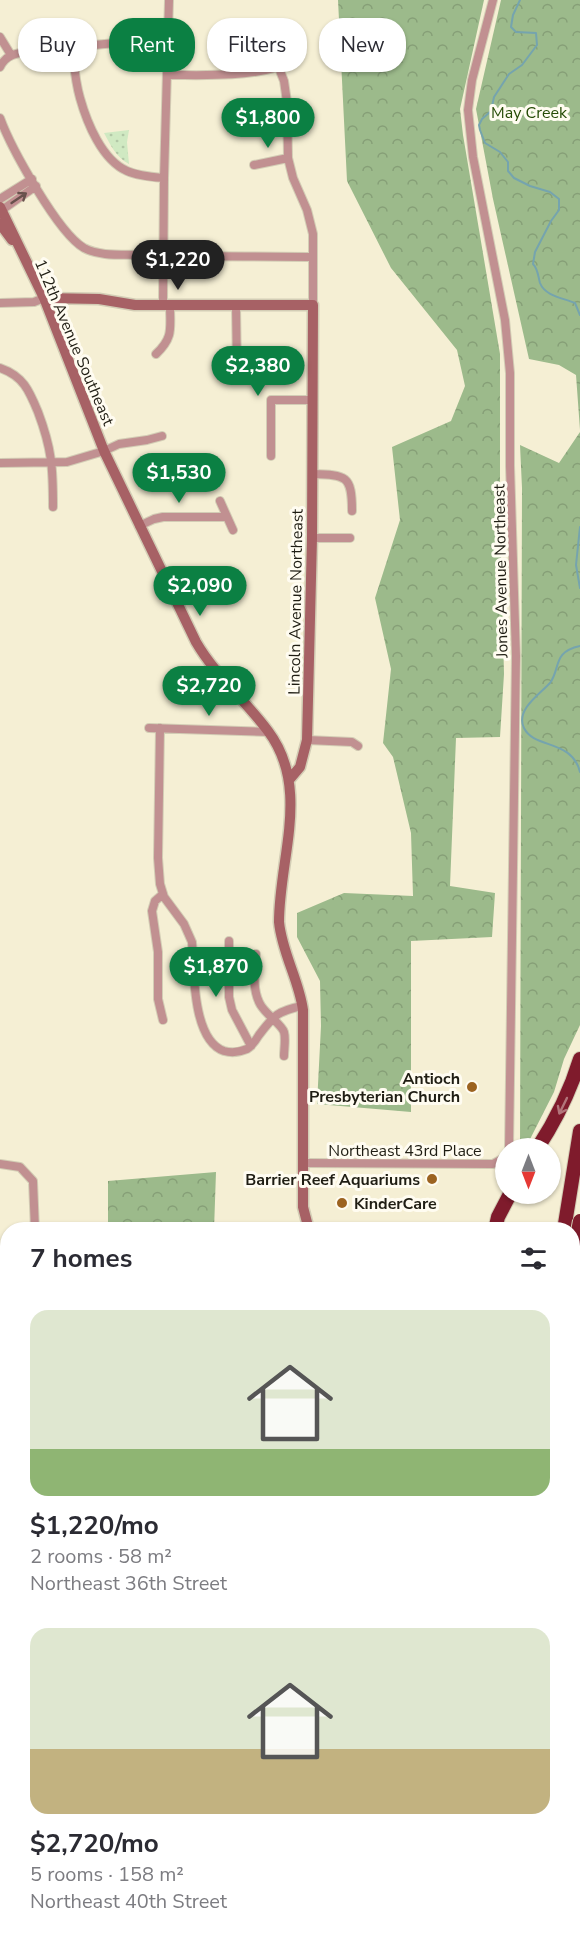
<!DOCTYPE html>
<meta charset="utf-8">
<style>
:root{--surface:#fff;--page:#f2f2f3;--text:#2b2b33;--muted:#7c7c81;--accent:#0b8043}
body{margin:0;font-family:"Nunito Sans",sans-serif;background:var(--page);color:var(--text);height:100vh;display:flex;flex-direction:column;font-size:22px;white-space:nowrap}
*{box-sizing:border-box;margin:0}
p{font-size:20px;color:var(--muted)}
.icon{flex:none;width:33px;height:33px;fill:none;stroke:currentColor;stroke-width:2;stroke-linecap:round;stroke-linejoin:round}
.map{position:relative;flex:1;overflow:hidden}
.details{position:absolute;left:0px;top:1222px;width:580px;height:722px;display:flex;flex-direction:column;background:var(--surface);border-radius:24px 24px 0 0;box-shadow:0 2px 4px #0004}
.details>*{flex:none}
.guide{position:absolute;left:18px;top:18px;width:544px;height:54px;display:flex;gap:12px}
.needle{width:39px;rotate:180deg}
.tools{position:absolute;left:495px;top:1138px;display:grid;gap:12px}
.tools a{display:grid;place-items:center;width:66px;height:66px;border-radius:50%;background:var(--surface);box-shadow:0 2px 4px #0004;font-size:30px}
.price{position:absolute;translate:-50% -51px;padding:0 14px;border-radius:21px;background:var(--accent);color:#fff;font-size:20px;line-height:39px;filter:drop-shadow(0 2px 3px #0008)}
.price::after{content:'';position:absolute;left:50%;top:36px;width:18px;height:14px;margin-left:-9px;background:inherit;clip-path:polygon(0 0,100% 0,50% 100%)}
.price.current{background:#222;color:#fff}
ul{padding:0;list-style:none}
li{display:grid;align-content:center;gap:12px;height:318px;padding:0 30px}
li span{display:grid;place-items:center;height:186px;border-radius:18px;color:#555}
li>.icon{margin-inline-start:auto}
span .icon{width:108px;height:108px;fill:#fffc;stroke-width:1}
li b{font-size:26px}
h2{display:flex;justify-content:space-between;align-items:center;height:72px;padding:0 30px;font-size:26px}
.tag{padding:0 21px;border-radius:24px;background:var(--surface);box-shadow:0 2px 4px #0004;font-size:21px;line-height:54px}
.tag.current{background:var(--accent);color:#fff}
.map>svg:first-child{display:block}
.forest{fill:url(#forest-crowns)}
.park{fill:url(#park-dots)}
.water{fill:url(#water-ripples);stroke:#75a4ae;stroke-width:1.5}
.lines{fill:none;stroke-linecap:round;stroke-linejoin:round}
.stream{stroke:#75a4ae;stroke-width:2}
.street-casing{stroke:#d3cdb5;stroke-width:10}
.secondary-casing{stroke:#d3cdb5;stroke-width:13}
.highway-casing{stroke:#d3cdb5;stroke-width:16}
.street{stroke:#c19091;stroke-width:8}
.secondary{stroke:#a76165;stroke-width:10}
.highway{stroke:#7f1b2c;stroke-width:14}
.highway-bridge-casing{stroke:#d3cdb5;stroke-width:16;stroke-linecap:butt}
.highway-bridge{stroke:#7f1b2c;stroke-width:14}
.oneway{stroke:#68514c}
.oneway2{stroke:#b2757b}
.poi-dot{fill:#9c6320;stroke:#fffcf1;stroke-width:2}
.labels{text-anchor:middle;stroke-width:6;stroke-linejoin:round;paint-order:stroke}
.park-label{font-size:16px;fill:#254b05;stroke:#fffcf1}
.street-label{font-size:16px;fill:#1f1d13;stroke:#fffcf1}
.poi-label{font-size:16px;font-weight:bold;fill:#1f1d13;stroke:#fffcf1;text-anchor:end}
</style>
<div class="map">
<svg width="580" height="1943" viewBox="0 0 580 1943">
<defs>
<pattern id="forest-crowns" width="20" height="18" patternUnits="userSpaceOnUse" patternTransform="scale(1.5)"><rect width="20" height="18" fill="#9cba8b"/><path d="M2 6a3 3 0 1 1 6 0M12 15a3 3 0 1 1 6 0" fill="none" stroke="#869f77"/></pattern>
<pattern id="park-dots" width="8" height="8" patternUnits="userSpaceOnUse" patternTransform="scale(1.5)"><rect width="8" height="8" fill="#d0e9c2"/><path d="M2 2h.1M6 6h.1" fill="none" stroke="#b2c7a6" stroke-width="1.8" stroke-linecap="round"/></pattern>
<pattern id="water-ripples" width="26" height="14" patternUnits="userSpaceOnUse" patternTransform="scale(1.5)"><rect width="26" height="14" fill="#9adef1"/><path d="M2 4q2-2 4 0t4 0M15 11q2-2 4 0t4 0" fill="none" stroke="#84bece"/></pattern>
</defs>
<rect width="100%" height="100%" fill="#f5efd4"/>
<path class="forest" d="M338,0h146l-24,109 3,26 37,219v160l4,160 -4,63 -44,1 -6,148 45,7 -3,44 -81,4v171l-94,-8 4,-78 -1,-45 -23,-44v-24l47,-20 69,3 -2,-63 -18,-76 -10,-14 8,-74 -16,-71 25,-78 -8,-73 59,-26 14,-35 -8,-36 -66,-82 -44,-87z
M501,0h79v430l-4,-55 -17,-10 -30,-6 -36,-160 -17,-90z
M580,432v593l-16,34 -10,33 -29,57h-5l2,-661 -2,-43 39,18z
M216,1172l-2,58h-106v-49z"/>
<path class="park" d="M129,130l-2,12 2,22c-13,-7 -18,-18 -25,-31z"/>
<path class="water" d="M573,1916l7,6v21h-21l-6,-6 20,-1z"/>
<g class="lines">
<path class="stream" d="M520,0l-7,15 -2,12 5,5 20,1 1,12 -15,20 -13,9 -15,23 -3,14 -9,8 -3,6 1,5 5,13 15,9 8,10v9l6,7 16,8 20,6 9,7v11l-8,11 -16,31 -2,12c5,5 5,12 7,19 5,13 23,15 35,20l5,12
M580,527l-4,38 4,23
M580,646c-28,6 -19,22 -30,37 -10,11 -35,27 -26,45 10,21 48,11 56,44"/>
<defs>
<path id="street" d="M493,0l-21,80 -4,30 5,47 32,163 5,53v93l6,190 -7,493
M0,37l11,18
M268,40l16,41 3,21 1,56 5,20 14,32 6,24v71
M72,47c2,17 3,34 8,51 7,25 22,62 47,73 11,5 25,6 37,7
M0,67c6,-13 18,-14 31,-16l137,-13
M168,75c38,0 74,2 111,-8
M0,118c11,30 58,115 84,130 17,9 40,6 59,7 56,2 113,1 170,2
M254,165l34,-7
M0,199l32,-20
M2,210l34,-24
M0,303l34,-1 10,-4
M163,305l1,-127 5,-178
M236,305l1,66
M156,354c18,-17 14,-26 14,-49
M0,368c23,8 29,22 38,44 14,37 15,56 15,95
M271,456v-56h41
M0,463l67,-1 37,-11 15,-7 28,-4 15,-4
M312,474c34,1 40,1 40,37
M220,501l13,29
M139,526l15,-7 9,-2h64
M312,538h38
M149,728l120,4
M160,728l-2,130 2,26 4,13 20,27 8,18c2,28 0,98 32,109 7,2 16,1 23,-2 5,-3 9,-9 12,-14 15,-20 19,-24 43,-29
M307,740l45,2 6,4
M229,941v56l3,13 19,36
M256,954c-1,16 -4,33 3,48 5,12 22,21 25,30 2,7 0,17 0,24
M163,1020l-5,-21v-47l-6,-41 3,-10 8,-7
M303,1163l190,1 13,-7
M0,1164l20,3 13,14 2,49
M0,1419h8
M0,1500h8
M0,1797h8
M99,1936v7
M225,1936l12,7
M423,1940l24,3
M452,1943l3,-7"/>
<path id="secondary" d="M0,207l44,91 60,153 92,191c19,33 49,58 72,89 43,57 11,127 11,191 3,31 20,58 24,88v197l6,23
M0,224l12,16
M44,298l55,1 36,6h178l-1,233 -5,202 -7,27 -11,13
M0,1585h8
M573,1590l7,-12
M251,1943l4,-7"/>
<path id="highway" d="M537,1149c19,-29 33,-57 43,-90
M495,1230l3,-13 12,-23
M564,1230l16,-99
M573,1520l7,-15
M370,1943l1,-7
M390,1943l1,-7"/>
</defs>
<use href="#street" class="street-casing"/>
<use href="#secondary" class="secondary-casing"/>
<use href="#highway" class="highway-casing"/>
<use href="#street" class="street"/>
<use href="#secondary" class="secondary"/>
<use href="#highway" class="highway"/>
<defs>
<path id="highway-bridge" d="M573,1259l7,-38"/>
</defs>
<use href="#highway-bridge" class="highway-bridge-casing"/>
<use href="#highway-bridge" class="highway-bridge"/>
</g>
<defs><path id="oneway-shaft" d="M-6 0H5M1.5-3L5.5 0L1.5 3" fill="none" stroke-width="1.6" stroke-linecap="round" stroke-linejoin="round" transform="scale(1.5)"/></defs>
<use class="oneway" href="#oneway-shaft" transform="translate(19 198) rotate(-34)"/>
<use class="oneway2" href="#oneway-shaft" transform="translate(563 1106) rotate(116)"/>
<g class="poi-dot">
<circle cx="472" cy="1087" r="6"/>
<circle cx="432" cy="1179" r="6"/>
<circle cx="342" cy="1203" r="6"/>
</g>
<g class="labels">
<g class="park-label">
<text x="529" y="118">May Creek</text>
</g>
<g class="street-label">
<text transform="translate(75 342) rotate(67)" y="6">112th Avenue Southeast</text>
<text transform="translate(500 571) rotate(-91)" y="6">Jones Avenue Northeast</text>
<text transform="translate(295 602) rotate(-89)" y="6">Lincoln Avenue Northeast</text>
<text x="405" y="1156">Northeast 43rd Place</text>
</g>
<g class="poi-label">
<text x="460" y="1084">Antioch<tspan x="460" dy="18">Presbyterian Church</tspan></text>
<text x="420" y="1185">Barrier Reef Aquariums</text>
<text x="354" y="1209" text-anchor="start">KinderCare</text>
</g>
</g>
</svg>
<div class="tools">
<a><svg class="needle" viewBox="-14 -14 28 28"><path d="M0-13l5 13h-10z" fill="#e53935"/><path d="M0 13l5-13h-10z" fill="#7c7c81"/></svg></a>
</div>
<b class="price" style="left:268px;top:149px">$1,800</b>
<b class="price current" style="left:178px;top:291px">$1,220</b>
<b class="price" style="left:258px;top:397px">$2,380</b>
<b class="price" style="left:179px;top:504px">$1,530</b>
<b class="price" style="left:200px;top:617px">$2,090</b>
<b class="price" style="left:209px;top:717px">$2,720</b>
<b class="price" style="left:216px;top:998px">$1,870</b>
<div class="guide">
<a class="tag">Buy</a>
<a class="tag current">Rent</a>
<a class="tag">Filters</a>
<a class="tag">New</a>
</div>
<section class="details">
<h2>7 homes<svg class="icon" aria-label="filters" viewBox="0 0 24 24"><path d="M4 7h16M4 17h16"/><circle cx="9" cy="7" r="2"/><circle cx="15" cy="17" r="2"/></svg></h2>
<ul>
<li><span style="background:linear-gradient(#dfe7d0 75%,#8fb573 0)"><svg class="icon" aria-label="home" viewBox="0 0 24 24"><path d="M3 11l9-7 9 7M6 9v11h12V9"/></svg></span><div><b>$1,220/mo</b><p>2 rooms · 58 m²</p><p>Northeast 36th Street</p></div></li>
<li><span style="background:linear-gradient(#dfe7d0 65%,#c2b280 0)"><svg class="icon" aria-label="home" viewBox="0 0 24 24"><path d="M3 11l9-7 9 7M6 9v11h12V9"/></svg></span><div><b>$2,720/mo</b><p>5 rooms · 158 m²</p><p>Northeast 40th Street</p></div></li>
</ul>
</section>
</div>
